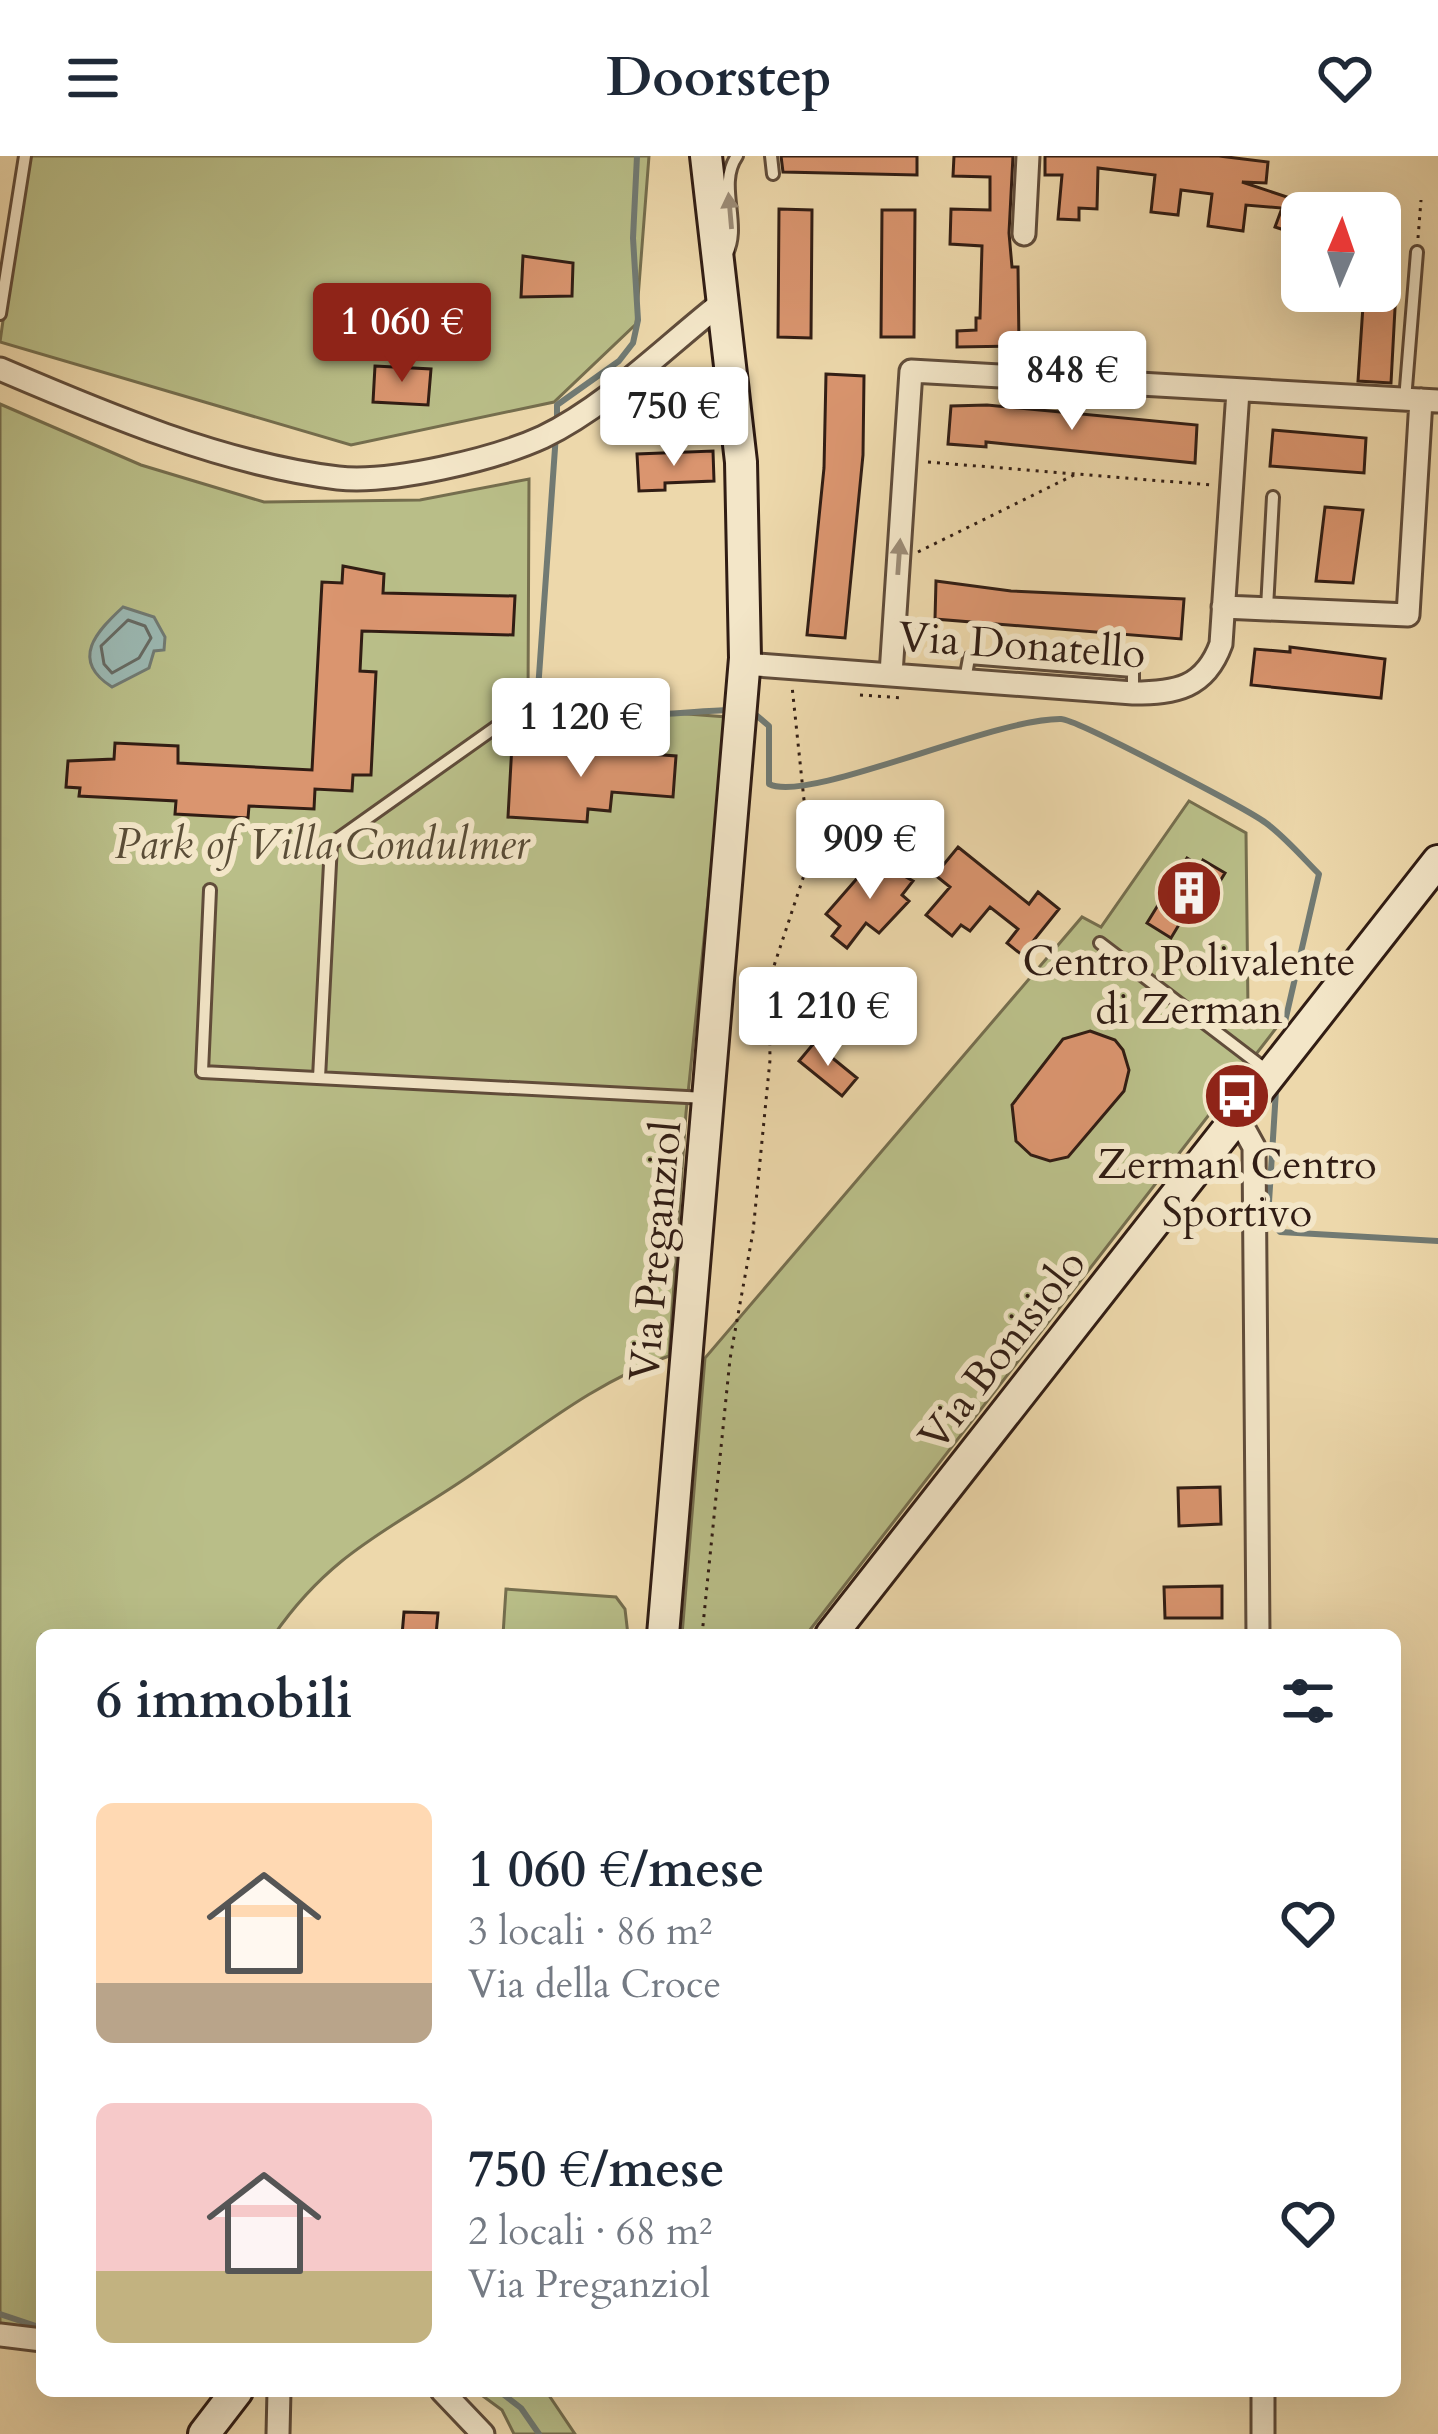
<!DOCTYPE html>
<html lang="it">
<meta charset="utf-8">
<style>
:root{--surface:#fff;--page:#f2f2f3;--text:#1f2937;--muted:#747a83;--accent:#8f2418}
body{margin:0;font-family:Cardo,serif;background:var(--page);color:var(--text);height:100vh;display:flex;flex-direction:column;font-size:45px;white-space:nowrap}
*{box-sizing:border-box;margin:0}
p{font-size:39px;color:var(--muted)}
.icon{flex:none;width:66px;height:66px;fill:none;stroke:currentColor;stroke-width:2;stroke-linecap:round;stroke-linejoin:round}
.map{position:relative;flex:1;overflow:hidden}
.drawer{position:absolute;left:36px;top:1473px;width:1365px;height:768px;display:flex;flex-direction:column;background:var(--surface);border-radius:18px;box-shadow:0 12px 48px #0002}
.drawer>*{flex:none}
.needle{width:78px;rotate:2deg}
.tools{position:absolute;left:1281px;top:36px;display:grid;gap:24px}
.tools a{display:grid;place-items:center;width:120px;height:120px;border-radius:18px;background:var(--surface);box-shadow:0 12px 48px #0002;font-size:60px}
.price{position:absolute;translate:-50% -102px;padding:0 27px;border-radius:12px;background:#fff;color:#222;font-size:39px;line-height:78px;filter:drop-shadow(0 3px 6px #0008)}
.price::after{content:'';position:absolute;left:50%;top:72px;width:36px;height:27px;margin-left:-18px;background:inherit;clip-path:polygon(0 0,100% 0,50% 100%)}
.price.on{background:var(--accent);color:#fff}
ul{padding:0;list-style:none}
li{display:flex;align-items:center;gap:36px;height:300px;padding:0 60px}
li span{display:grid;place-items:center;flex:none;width:336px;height:240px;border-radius:18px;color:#555}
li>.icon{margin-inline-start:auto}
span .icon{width:144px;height:144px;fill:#fffc;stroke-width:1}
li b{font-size:51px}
h2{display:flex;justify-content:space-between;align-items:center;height:144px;padding:0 60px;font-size:51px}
header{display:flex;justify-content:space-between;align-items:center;height:156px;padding:0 60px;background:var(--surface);font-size:54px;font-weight:700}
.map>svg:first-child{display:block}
.green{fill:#b9be88;stroke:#756e4e;stroke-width:3}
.water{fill:#9bb8b2;stroke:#717a73;stroke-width:3}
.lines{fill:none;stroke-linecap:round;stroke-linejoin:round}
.shore{stroke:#666a63;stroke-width:3}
.stream{stroke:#717a73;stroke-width:6}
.building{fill:#da956f;stroke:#311d14;stroke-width:3}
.lane-casing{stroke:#604c3a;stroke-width:16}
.street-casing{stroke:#604c3a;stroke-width:27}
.secondary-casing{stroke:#311d14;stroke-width:36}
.path{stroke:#311d14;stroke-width:3;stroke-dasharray:3 6;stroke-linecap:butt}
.lane{stroke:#f3e6c8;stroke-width:10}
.street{stroke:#f3e6c8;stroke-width:21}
.secondary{stroke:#f3e6c8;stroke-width:30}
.oneway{fill:#9c8c77}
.labels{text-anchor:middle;stroke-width:12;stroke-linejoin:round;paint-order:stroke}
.street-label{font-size:42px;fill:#311d14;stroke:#f3e6c8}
.park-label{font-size:42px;font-style:italic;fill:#5a4d37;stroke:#f3e6c8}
.poi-label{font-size:42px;fill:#311d14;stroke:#f3e6c8}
</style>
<header><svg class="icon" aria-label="menu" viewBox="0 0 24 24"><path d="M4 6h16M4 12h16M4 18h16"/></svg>Doorstep<svg class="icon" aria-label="heart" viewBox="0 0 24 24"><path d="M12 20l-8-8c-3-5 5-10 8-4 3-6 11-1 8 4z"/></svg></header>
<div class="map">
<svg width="1438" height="2278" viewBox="0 0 1438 2278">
<rect width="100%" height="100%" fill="#edd8ab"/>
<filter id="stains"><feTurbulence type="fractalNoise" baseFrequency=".00167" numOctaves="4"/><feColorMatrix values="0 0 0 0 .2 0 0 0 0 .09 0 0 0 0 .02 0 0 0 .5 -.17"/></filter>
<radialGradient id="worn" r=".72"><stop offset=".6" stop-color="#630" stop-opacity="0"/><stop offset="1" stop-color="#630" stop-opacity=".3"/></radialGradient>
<path class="green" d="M26,0h623l-13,168 -82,78 -203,43 -351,-103z
M0,248l141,61 123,37 156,-2 109,-21 -1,223 199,15 -41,396 -17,243c-73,25 -133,75 -197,118 -80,55 -140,77 -198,161h-232v700l-42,-5z
M1189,645l57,32 2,177 29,17 -471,608h-124l23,-277 377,-441 19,10z
M506,1433l110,8 9,12 3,26h-125z
M476,2235h70l29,43h-61l-12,-24z"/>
<path class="water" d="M123,451l31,10 11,20 -1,13 -10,1 -5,17 -37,19c-43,-27 -15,-56 11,-80z"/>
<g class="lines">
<path class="shore" d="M128,464l17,6 6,12 -12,20 -27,15 -8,-9 -3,-18z"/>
<path class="stream" d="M557,265v-16l62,-44 14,-18 5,-23 -5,-82 4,-82
M556,278l-18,256c43,39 137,21 192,20
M749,553l20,17v58c39,20 224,-66 292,-65 15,0 186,90 205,104 19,14 36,34 53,51l-35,152
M1276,934l-7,112 1,17 10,13 158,9
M0,2158l42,14
M499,2235l22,17 18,26"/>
</g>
<path class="building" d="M781,0h136v19l-134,-3z
M954,0h59l-4,77 3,34h6l1,79 -62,1v-16l19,-1v-12h4l2,-72 -32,-2 1,-35 39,1v-33l-37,-1z
M1045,0h174l49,6 -2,21 -24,-1 66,22 -6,7v25l-27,-9 7,-19 -36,-3 -3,26 -35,-5 4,-32 -31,-4 -3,25 -27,-3 4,-37 -57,-7 -1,41 -18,-1v12l-21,-1 4,-44h-17z
M779,53l33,1 -1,128 -33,-1z
M882,54h33l-1,127h-33z
M1380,72l19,6 -8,149 -33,-2 6,-90h16z
M523,100l50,7 -1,33 -51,1z
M375,210l56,3 -3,36 -55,-3z
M826,218l38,2 -1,79 -18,183 -38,-3 17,-167z
M987,249l210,20 -2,38 -209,-21v5l-38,-3 3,-38z
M1273,274l93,8 -2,35 -94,-7z
M713,295l1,30 -49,2v7l-26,1 -2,-37z
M1325,351l38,3 -10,73 -37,-2z
M343,410l41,8 -1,19 132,3 -2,39 -151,-4 -2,40 16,1 -5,103h-18l-1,16 -37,-2 -1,20 -65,-3 -1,12 -73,-4 1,-13 -97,-5 1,-8 -14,-1 2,-26 46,-2 1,-16 63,3v17l134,7 10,-188 20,1z
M936,425l75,10 173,8 -3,40 -246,-20z
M1290,491l95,12 -4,39 -130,-13 4,-36 35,3z
M512,588l164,12 -3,41 -61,-5 -2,19 -22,-2 -1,13 -79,-5z
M958,691l71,57 9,-12 21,17 -37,46 -15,-12 11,-14 -28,-22 -20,24 -9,-6 -9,11 -26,-21 24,-28 -15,-12z
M1187,702l13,8 3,-6 22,13 -28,46 -11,-6 -15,25 -24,-15z
M874,703l39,22 -11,14 7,6 -30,32 -13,-10 -19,25 -15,-12 8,-10 -14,-12z
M1090,875l25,9 8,10 6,20 -5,21 -56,66 -18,4 -19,-6 -15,-14 -4,-36 51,-66z
M814,887l43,35 -15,18 -43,-35z
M1220,1331l1,37 -42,2 -1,-38z
M1222,1430v32h-57l-1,-31z
M404,1456l34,1 -2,22h-34z"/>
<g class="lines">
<defs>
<path id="lane" d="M771,0l2,18
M725,101c19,-31 -9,-71 12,-101
M0,158l25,-158
M1405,244l12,-148
M1267,452l6,-111
M965,524l4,-22 164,13v22
M210,734l-8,182 504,26
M1100,787l169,129
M319,922l12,-234 179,-127"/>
<path id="street" d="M1024,78l4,-78
M0,213c105,45 223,95 338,109 53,6 157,-19 205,-41 66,-32 124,-92 182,-137
M1223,451l185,8 13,-215
M745,502l12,7 376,28c43,0 72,-5 88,-49l17,-253
M891,518l20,-303 527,30
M1237,960l17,31 4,488
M0,2179l42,5
M442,2235l41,43
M1263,2235v43
M278,2278l1,-43"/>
<path id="secondary" d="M663,1479l82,-977 -4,-196 -35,-306
M831,1479l607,-774
M204,2278l33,-43"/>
</defs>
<use href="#lane" class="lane-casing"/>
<use href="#street" class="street-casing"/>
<use href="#secondary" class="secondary-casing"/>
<path class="path" d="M1418,82l3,-38
M928,306l284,23
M918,396l158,-78
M860,539l44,3
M702,1479l28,-276 23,-127 17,-172 -1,-79 41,-124 -18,-171"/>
<use href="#lane" class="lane"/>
<use href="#street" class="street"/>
<use href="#secondary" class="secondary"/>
</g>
<defs><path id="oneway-solid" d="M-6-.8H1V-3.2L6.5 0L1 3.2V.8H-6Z" transform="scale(3)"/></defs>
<g class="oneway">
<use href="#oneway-solid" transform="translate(730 55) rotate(-95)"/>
<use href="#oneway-solid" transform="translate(899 401) rotate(-86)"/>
</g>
<defs>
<symbol id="building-disc" viewBox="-11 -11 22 22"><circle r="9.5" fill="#8f2418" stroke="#f3e6c8"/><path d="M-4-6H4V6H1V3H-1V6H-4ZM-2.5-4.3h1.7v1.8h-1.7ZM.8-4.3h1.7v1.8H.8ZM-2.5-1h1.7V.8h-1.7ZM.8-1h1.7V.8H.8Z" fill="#fff"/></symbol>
<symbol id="bus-disc" viewBox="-11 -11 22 22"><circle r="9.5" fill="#8f2418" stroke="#f3e6c8"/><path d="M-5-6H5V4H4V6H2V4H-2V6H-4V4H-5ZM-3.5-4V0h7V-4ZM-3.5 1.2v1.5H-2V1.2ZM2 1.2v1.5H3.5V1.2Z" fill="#fff"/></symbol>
</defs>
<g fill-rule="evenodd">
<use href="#building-disc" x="1151" y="699" width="76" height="76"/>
<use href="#bus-disc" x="1199" y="902" width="76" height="76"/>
</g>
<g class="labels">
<g class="street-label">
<text transform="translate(1022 488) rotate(4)" y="15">Via Donatello</text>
<text transform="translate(654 1095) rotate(-85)" y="15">Via Preganziol</text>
<text transform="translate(1001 1193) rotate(-52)" y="15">Via Bonisiolo</text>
</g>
<g class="park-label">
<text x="322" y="702">Park of Villa Condulmer</text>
</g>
<g class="poi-label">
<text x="1189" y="819">Centro Polivalente<tspan x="1189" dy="48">di Zerman</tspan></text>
<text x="1237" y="1022">Zerman Centro<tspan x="1237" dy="48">Sportivo</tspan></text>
</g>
</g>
<rect width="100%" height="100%" filter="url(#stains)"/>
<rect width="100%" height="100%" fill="url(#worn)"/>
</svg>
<div class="tools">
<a><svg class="needle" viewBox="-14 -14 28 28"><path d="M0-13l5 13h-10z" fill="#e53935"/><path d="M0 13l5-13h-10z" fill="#747a83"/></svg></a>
</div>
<b class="price on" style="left:402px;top:229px">1 060 €</b>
<b class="price" style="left:1072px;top:277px">848 €</b>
<b class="price" style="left:674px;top:313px">750 €</b>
<b class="price" style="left:581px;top:624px">1 120 €</b>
<b class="price" style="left:870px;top:746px">909 €</b>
<b class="price" style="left:828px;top:913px">1 210 €</b>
<section class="drawer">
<h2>6 immobili<svg class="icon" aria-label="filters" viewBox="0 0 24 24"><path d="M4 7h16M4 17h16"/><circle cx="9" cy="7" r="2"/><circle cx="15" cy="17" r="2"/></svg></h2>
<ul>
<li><span style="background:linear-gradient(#ffd9b3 75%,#b9a48a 0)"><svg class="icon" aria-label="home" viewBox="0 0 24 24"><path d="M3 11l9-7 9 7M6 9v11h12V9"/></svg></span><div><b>1 060 €/mese</b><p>3 locali · 86 m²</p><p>Via della Croce</p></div><svg class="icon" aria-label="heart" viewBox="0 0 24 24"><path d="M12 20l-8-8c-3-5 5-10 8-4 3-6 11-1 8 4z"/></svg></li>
<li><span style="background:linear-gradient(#f6c9c9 70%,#c2b280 0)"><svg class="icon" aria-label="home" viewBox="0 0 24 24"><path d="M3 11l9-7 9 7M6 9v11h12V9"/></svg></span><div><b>750 €/mese</b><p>2 locali · 68 m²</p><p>Via Preganziol</p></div><svg class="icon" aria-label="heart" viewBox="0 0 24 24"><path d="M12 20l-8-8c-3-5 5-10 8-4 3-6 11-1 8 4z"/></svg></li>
</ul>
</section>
</div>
